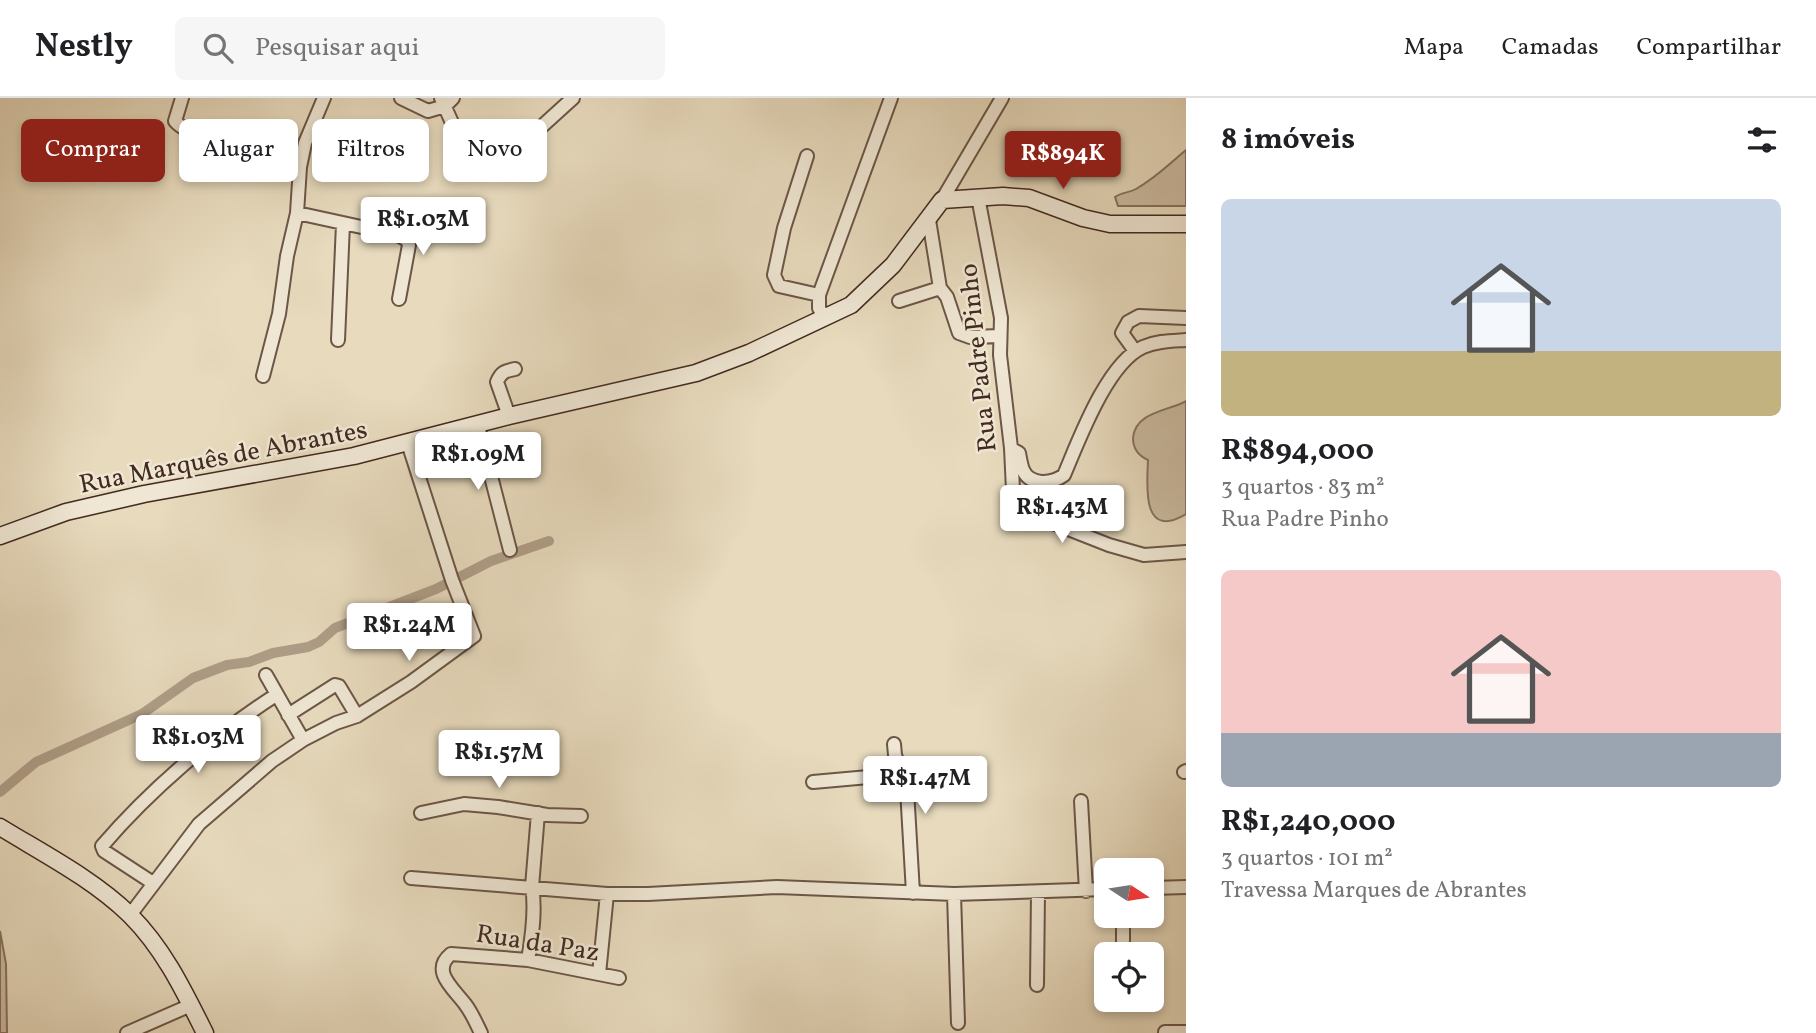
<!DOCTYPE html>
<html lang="pt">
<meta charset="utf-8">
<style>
:root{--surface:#fff;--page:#f6f6f6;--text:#202124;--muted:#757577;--line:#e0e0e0;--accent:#8f2418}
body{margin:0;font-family:Vollkorn,serif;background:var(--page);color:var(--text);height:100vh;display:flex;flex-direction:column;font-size:26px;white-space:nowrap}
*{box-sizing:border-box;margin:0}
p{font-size:23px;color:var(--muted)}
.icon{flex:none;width:38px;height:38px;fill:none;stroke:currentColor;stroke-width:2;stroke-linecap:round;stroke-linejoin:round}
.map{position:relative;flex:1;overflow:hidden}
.side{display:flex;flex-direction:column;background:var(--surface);width:630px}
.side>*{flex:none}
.top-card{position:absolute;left:21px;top:21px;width:665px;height:63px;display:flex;gap:14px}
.needle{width:46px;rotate:102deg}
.fabs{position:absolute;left:1094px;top:760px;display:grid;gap:14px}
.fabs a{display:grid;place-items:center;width:70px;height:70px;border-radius:10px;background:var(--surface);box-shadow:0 4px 10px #0003;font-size:35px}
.price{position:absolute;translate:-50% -60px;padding:0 16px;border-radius:7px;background:#fff;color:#222;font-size:23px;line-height:46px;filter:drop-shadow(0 2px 4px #0008)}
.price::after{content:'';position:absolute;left:50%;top:42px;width:21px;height:16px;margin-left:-10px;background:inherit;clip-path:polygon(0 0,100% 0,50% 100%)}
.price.on{background:var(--accent);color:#fff}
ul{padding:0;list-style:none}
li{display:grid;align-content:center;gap:14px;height:371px;padding:0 35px}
li span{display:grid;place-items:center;height:217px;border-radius:10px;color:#555}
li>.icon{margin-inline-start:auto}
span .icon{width:126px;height:126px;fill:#fffc;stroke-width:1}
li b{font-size:30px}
h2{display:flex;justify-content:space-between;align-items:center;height:84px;padding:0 35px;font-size:30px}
.tag{padding:0 24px;border-radius:10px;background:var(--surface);box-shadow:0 4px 10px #0003;font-size:24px;line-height:63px}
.tag.on{background:var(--accent);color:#fff}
header{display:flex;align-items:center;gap:42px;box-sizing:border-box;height:98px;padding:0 35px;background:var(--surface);border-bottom:2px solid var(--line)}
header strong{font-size:33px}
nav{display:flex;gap:38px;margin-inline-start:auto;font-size:24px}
.search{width:490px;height:63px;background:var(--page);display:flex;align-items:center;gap:18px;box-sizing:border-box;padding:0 24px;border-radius:10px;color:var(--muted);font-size:26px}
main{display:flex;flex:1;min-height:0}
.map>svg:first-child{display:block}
.green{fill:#cbbca2;stroke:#877361;stroke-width:2}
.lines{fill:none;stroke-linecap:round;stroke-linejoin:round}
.canal{stroke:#af9e88;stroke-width:10}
.street-casing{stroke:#6c5647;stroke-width:16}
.secondary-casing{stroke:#432a20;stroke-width:19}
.street{stroke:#efe7d4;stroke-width:12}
.secondary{stroke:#efe7d4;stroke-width:16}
.labels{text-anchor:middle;stroke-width:5;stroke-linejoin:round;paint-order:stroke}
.street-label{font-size:26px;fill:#432a20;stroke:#efe7d4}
</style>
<header>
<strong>Nestly</strong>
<div class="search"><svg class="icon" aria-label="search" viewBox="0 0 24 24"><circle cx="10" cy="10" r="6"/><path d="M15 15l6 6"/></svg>Pesquisar aqui</div>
<nav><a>Mapa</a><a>Camadas</a><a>Compartilhar</a></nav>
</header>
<main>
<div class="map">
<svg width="1186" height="935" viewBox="0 0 1186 935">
<rect width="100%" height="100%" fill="#e7dabd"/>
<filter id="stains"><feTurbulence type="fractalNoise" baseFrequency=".00286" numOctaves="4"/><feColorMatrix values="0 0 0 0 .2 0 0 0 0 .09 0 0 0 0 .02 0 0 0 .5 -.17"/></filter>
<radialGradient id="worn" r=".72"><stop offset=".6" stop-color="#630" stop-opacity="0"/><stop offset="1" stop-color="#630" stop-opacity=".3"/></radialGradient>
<path class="green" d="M1186,52v56h-68l-3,-9c7,-5 14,-4 21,-8 21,-12 32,-24 50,-39z
M1186,303v113c-45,27 -39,-29 -38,-54 -9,-4 -15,-10 -15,-22 2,-26 35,-27 53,-37z
M0,833l6,33 1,69h-7z"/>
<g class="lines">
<path class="canal" d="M0,694l36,-30 106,-48 51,-36 34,-13 22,-3 24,-9 35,-6 11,-5 16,-14 101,-39 55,-28 58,-20"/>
<defs>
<path id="street" d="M182,0l-7,23c15,19 98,38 125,46
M401,0l27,13 17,-5 8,-8
M441,0c7,15 26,63 39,70 5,4 11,2 16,0l77,-70
M807,58l-23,72 -10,47 5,11 40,9
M978,99l23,121 -1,37 11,93 2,42 10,18 30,15 56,22 35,10 42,-3
M942,102l60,-102
M297,115l101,22 9,5 2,5 -10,54
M929,122l11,68 7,9 12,36 11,4 30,-1
M899,203l41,-13
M824,220l-5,-10v-13l72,-197
M338,242l5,-116
M1135,253l-13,-18 6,-11 11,-6 47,2
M263,278l16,-62 8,-58 10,-43 3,-46 5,-24 19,-45
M509,318l-12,-34c4,-10 8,-11 18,-13
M478,328l32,124
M1012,351l7,4c1,5 2,12 4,17 7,16 29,14 41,5 15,-35 43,-112 79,-128 14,-6 28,-6 43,-7
M266,577l37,65
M288,617l47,-30 4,1 18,30
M894,646l1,11 12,34 6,104
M1184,674l2,-1
M813,684l89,-8
M1081,703l5,90
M421,715l43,-9 34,3 49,8 34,1
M411,780l196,16h41l129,-7 177,7 152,-5
M153,785l-49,-32 -2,-5c47,-55 113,-112 174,-151
M1152,790l34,-1
M954,796l4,129
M130,817l69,-91 73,-63 31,-21 33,-17 21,-7 54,-34 63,-46 -22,-56 -44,-137
M1123,856v-39
M528,862c4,-23 8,-50 4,-73l6,-74
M599,876l8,-80
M1037,887l1,-93
M1165,934h21
M127,935l64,-28
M481,935c-5,-10 -9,-20 -16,-29 -11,-15 -35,-33 -14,-50l77,6 91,18"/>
<path id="secondary" d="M0,438l66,-24 78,-18 210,-38 155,-40 187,-43 53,-20 102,-48 42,-40 49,-65 61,-4 26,2 54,20 27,6h76
M0,729c44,27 93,52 130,88 34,34 54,76 75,118"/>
</defs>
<use href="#street" class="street-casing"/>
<use href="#secondary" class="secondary-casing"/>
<use href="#street" class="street"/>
<use href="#secondary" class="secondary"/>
</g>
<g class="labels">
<g class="street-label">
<text transform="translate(977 260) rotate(-96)" y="9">Rua Padre Pinho</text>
<text transform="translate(223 358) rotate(-11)" y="9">Rua Marquês de Abrantes</text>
<text transform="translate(538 844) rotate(9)" y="9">Rua da Paz</text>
</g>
</g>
<rect width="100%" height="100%" filter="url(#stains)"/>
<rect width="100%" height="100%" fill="url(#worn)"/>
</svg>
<div class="fabs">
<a><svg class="needle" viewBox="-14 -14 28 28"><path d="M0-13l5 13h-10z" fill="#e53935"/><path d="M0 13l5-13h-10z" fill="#757577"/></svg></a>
<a><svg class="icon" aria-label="locate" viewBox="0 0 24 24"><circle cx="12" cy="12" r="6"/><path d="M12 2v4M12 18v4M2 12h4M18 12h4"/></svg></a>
</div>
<b class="price on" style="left:1063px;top:93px">R$894K</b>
<b class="price" style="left:423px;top:159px">R$1.03M</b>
<b class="price" style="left:478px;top:394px">R$1.09M</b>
<b class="price" style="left:1062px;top:447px">R$1.43M</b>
<b class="price" style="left:409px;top:565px">R$1.24M</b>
<b class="price" style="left:198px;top:677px">R$1.03M</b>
<b class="price" style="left:499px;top:692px">R$1.57M</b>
<b class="price" style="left:925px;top:718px">R$1.47M</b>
<div class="top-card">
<a class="tag on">Comprar</a>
<a class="tag">Alugar</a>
<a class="tag">Filtros</a>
<a class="tag">Novo</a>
</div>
</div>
<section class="side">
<h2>8 imóveis<svg class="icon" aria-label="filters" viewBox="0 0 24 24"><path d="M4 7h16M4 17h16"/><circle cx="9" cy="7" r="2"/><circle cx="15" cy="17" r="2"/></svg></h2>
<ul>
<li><span style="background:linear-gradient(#c9d6e8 70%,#c2b280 0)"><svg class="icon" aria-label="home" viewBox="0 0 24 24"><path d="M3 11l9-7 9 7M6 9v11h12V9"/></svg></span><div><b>R$894,000</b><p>3 quartos · 83 m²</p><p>Rua Padre Pinho</p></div></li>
<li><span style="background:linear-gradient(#f6c9c9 75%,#9aa5b1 0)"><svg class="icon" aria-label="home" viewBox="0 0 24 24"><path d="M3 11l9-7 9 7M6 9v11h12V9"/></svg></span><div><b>R$1,240,000</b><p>3 quartos · 101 m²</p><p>Travessa Marques de Abrantes</p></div></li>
</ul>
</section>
</main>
